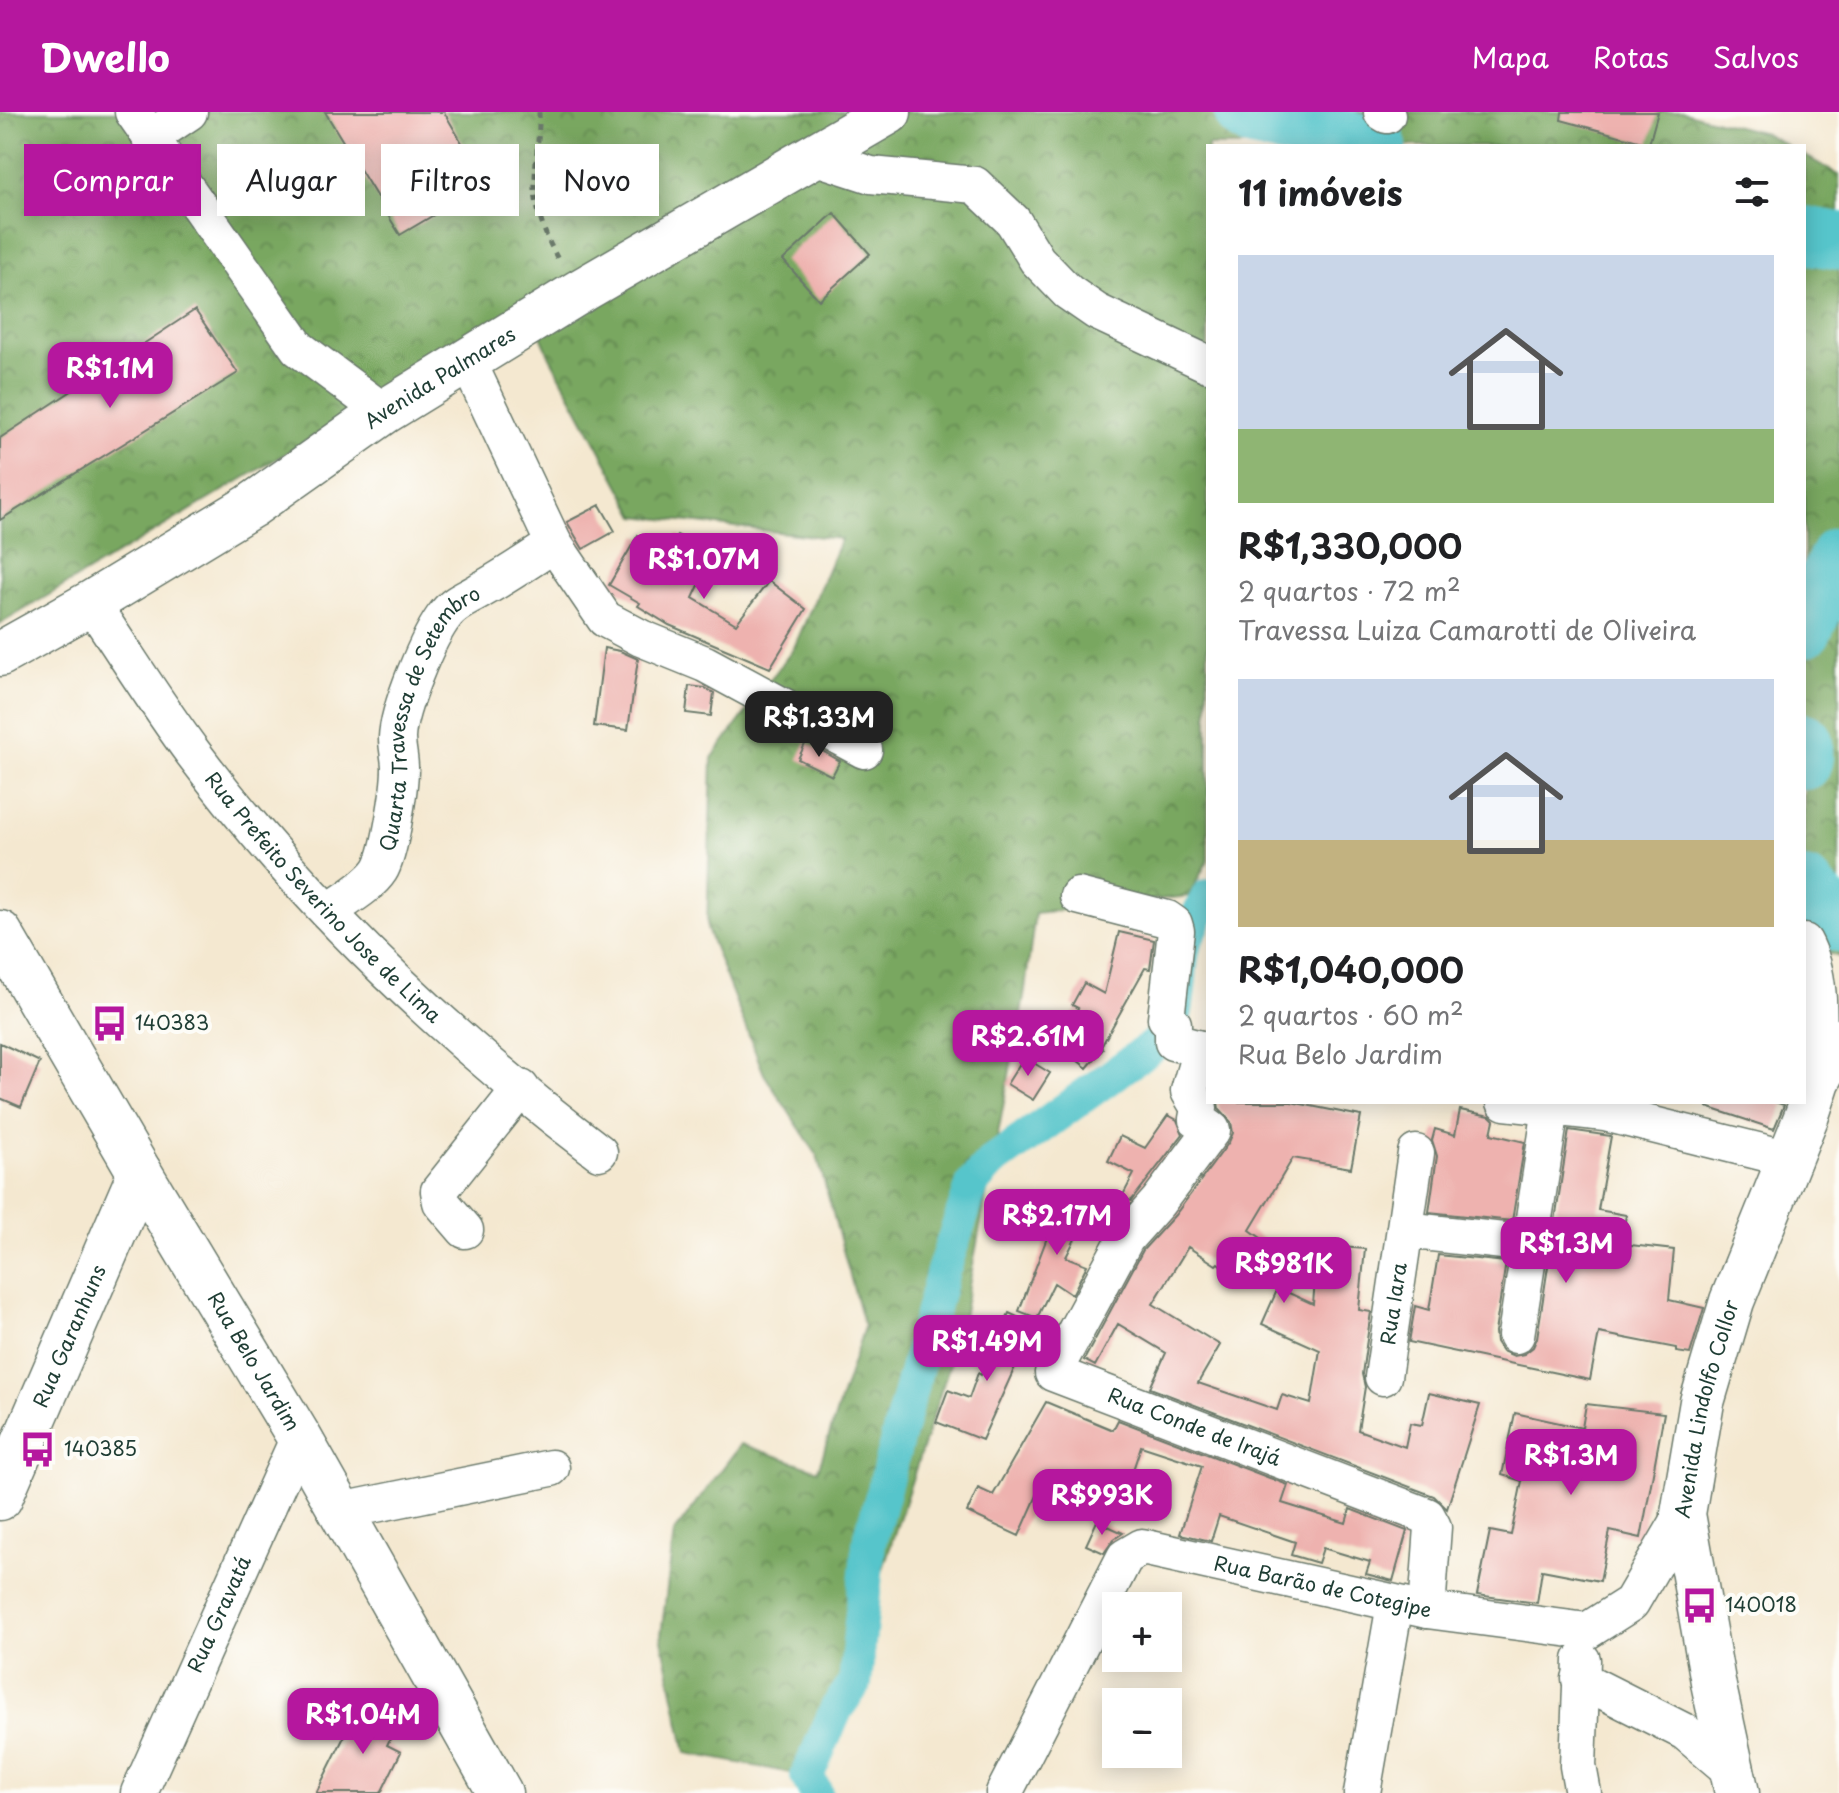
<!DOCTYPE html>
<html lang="pt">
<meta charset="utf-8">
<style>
:root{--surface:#fff;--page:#f2f2f2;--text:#202124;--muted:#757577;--accent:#b5179e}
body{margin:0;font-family:"Playpen Sans",sans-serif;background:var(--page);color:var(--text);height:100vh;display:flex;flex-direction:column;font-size:30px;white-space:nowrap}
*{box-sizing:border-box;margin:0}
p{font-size:26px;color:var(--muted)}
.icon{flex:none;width:44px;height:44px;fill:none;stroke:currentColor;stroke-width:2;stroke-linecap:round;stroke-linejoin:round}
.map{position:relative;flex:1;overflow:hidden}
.details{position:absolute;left:1206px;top:32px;width:600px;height:960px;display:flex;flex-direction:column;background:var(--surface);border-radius:0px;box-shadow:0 4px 20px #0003}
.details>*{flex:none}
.hud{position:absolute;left:24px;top:32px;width:760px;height:72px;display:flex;gap:16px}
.tools{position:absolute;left:1102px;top:1480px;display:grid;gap:16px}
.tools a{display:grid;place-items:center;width:80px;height:80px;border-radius:0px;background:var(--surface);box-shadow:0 4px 20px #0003;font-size:40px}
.price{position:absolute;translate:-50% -68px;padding:0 18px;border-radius:16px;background:var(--accent);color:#fff;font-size:26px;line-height:52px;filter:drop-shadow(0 2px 4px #0008)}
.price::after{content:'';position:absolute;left:50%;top:48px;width:24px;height:18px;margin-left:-12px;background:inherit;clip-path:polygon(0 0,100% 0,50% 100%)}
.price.active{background:#222;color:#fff}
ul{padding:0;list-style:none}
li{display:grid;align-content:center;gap:16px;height:424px;padding:0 32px}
li span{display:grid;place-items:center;height:248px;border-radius:0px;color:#555}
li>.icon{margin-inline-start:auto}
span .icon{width:144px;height:144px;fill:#fffc;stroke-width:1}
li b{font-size:34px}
h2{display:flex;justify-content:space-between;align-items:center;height:96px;padding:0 32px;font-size:34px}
.tag{padding:0 28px;border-radius:0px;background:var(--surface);box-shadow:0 4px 20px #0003;font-size:28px;line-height:72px}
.tag.active{background:var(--accent);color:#fff}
header{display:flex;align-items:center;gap:48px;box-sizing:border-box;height:112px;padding:0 40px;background:var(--accent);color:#fff}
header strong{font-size:38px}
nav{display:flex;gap:44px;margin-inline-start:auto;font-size:28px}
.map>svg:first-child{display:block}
.forest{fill:url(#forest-crowns);stroke:#4c724a;stroke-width:2}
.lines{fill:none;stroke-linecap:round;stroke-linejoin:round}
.canal{stroke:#57c5cb;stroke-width:34}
.river{stroke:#57c5cb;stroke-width:58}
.building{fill:#eeb2af}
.street-casing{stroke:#6a796b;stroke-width:39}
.secondary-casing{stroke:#6a796b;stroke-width:47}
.path{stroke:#6a796b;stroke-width:5;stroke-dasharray:6 6;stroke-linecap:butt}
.street{stroke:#fff;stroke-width:36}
.secondary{stroke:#fff;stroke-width:44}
.labels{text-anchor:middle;stroke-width:8;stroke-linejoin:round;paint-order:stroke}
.street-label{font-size:20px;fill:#1f3d34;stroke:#fdfcf7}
.poi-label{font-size:20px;fill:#1f3d34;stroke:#fdfcf7;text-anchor:start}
</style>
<header>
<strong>Dwello</strong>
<nav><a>Mapa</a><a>Rotas</a><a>Salvos</a></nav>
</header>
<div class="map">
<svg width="1839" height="1681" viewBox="0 0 1839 1681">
<defs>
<pattern id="forest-crowns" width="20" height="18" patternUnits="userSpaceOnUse" patternTransform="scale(2)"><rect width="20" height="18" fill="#79a761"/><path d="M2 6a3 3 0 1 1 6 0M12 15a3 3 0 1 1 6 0" fill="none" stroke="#638951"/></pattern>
</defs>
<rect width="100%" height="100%" fill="#fdfcf7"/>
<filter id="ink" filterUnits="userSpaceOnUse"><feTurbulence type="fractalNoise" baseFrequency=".0125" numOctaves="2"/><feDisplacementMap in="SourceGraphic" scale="16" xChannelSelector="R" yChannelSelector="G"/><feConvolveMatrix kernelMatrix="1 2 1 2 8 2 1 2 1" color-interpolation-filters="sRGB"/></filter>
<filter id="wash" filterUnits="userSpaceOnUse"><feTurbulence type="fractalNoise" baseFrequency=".006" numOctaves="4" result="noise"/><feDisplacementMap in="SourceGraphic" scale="32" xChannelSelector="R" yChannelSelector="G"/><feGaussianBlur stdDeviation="1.8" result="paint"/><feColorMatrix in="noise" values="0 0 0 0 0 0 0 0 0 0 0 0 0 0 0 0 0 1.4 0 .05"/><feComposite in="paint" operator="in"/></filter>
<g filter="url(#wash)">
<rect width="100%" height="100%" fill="#f4e8d0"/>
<path class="forest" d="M0,0h1683l81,21 24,13h-580v714l-19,36 -154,17 -11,84 -64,336 -101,309 -52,134 -121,-23 -25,-118 13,-102 67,-89 77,26 46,-143 -47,-172 -53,-81 -57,-145 5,-171 82,-110 47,-109 -205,-23 -86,-159 -21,-49 -529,316z
M1804,43l35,20v782l-35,-14z"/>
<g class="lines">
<path class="canal" d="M816,1681l-9,-17 30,-68 18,-25 14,-140 74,-272 30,-88 18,-20 173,-125c19,-24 13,-62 20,-91 5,-17 16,-35 24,-51"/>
<path class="river" d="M1243,0l13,8 122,26
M1804,123l35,6
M1804,516l35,-72
M1804,630v19
M1804,775l35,36"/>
</g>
<g id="blocks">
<path class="building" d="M325,0h119l42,72 -86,51z
M1562,0h96l-9,32 -88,-24z
M834,101l36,41 -51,46 -36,-40z
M195,198l43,63 -238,147v-82z
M600,393l15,26 -32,18 -16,-27z
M638,423l30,18 9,-18 37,18 -21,45 43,26 33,-43 37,28 -36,59 -101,-43 -31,-19 2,-3 -31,-18z
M604,536l16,3 18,8 -10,71 -34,-4z
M689,574l16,2 9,5 -3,23 -25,-3z
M806,630l34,19 -8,15 -34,-17z
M1119,820l35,8 -4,29 -5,-1 -44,79 2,2 -16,19 -35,-28 26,-32 -6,-3 12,-22 20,11z
M0,931l40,19 -19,45 -21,-9z
M1024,945l26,16 -17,27 -26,-16z
M1218,990h73l70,14 -10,52 -58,-10 -43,72 22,16 -27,38 -27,-21 -2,2 -28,-18 -35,57 67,41 -22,38 79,27 5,-15 29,9 9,-54 -58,-26 16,-36 35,16 5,-59 47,4 -6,61 12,2 -9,62 3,13 -7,43 47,17 5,-24 12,2 7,-32 51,12 -33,104 -13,-13 -284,-108 16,-35 -48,-29 -23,42 -11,-6 59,-110 32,-35 54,-73 4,-9 -2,-11 -12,-13z
M1708,990h67l9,3 -10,24 -67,-22z
M1460,998l30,6 4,4 -3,14 34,8 -13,79 -83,-9 8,-56 -5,-16 3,-11 20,6z
M1168,1003l9,5 6,14 -52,67 -9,-4 12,-23 -26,-13 12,-25 25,12z
M1569,1018l42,6 -13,74 28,5 -5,29 53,6 -5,50 35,8 -14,46 -14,-2v-4l-77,-15 -9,47 -181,-38 6,-36 14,4 9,-55 68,7 -11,70 1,10 6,9 12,5 10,-2 9,-7 4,-9z
M1065,1082l26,13 -25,50 21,8 -15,30 -18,-12 -17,35 -18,-7 34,-89 -2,-1z
M1009,1201l25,12 -52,115 -46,-18 12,-32 21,8 9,-25 3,2z
M1046,1290l67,28 5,-10 170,65 -6,18 64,20 4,-14 57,22 -14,50 -27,-7 4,-12 -47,-14 -5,15 -27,-8 4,-13 -76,-26 -8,25 -31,-7 22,-68 -61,-20 -23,69 -33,-10 3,-9 -45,-14 -24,54 -52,-24 11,-24 15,7z
M1586,1292l78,9 -23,125 -31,-7 -10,50 -58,-11 -5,33 -60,-8 13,-64 21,4 11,-54 -20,-6 13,-62 67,15z
M1097,1409l26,12 -9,6 -10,14 -18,-8z
M360,1593l38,18 -11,22 14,7 -20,41h-65z"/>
</g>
</g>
<g filter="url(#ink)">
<use href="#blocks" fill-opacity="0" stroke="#6a796b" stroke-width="2"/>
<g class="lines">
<defs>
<g id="street">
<path d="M133,0l165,236 86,64"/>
<path d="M1382,0l5,3"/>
<path d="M150,26l39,-26"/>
<path d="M813,44l58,19 104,10 38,36 24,39 31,32 29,20 111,52"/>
<path d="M467,248l87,184 51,75 36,19 64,26 159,86"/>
<path id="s1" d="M91,491c34,50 66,102 102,150 114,152 255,285 406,399"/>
<path d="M1078,784l89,23 7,5 2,7 -10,87 7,6v18l35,9"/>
<path id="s2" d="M328,800c16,-12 41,-25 52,-42 10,-16 20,-82 20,-102 0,-10 -3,-20 -3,-30 1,-28 31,-102 49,-124 9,-12 23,-16 35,-24 25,-14 49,-30 73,-46"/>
<path d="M1804,830c21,39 13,95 14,139"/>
<path id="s3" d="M1201,937l-12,42 10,17 -2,11 15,11 -54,72 -32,36 -73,135 374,143 6,11 -6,83"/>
<path d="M1505,990l100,11 185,46"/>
<path d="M465,1118l-24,-28 -2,-11 82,-103"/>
<path d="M1405,1118l125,14"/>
<path d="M1516,1223l35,-227"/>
<path id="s4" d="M1383,1265l33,-224"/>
<path d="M341,1399l210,-43"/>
<path d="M1582,1548l-4,106 5,27"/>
<path d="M1580,1567l105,53 46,39"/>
<path id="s5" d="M139,1681l160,-356"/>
<path id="s6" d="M1004,1681l121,-236 17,-10 285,63 160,21 44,-28 52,-89"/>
<path d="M1362,1681l33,-189"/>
</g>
<g id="secondary">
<path id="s7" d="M0,542l91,-51 160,-97 133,-94 195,-120 310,-180"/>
<path id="s8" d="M0,821l140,240 159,264 201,356"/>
<path id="s9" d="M0,1386l140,-325"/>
<path id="s10" d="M1737,1681l-23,-106 -31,-173 19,-112 30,-101 75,-186 11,-34 21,-40"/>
</g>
</defs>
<use href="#street" class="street-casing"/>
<use href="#secondary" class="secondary-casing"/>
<path class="path" d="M539,0c1,23 -4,47 -4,70 -1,27 11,56 24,79"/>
<use href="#street" class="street"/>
<use href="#secondary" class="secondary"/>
</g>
</g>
<defs>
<symbol id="bus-bare" viewBox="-9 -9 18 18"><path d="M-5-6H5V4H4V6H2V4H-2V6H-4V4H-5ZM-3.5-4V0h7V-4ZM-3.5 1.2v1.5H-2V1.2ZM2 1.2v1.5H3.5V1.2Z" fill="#b5179e" stroke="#fdfcf7" stroke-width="2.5" paint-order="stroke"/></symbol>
</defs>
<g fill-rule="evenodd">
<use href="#bus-bare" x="84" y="886" width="51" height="51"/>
<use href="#bus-bare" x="12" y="1312" width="51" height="51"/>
<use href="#bus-bare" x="1674" y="1468" width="51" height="51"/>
</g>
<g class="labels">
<g class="street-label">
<text dy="7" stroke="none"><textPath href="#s7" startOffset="520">Avenida Palmares</textPath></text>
<text dy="7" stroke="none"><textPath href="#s2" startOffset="232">Quarta Travessa de Setembro</textPath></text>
<text dy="7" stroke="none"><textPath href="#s1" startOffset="376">Rua Prefeito Severino Jose de Lima</textPath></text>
<text dy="7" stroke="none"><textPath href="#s4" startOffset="74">Rua Iara</textPath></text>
<text dy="7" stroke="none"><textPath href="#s9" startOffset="176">Rua Garanhuns</textPath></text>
<text dy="7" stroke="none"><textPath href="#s8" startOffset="498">Rua Belo Jardim</textPath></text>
<text dy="7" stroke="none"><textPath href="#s10" startOffset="392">Avenida Lindolfo Collor</textPath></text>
<text dy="7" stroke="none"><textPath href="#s3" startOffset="536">Rua Conde de Irajá</textPath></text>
<text dy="7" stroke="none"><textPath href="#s6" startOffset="470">Rua Barão de Cotegipe</textPath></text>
<text dy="7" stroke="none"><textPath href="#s5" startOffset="196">Rua Gravatá</textPath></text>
</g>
<g class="poi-label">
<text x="135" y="918">140383</text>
<text x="64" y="1344">140385</text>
<text x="1725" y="1500">140018</text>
</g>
</g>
</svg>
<div class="tools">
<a>+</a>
<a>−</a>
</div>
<b class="price" style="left:110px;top:298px">R$1.1M</b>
<b class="price" style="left:704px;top:489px">R$1.07M</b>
<b class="price active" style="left:819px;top:647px">R$1.33M</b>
<b class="price" style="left:1028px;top:966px">R$2.61M</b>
<b class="price" style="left:1057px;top:1145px">R$2.17M</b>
<b class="price" style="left:1566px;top:1173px">R$1.3M</b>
<b class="price" style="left:1284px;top:1193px">R$981K</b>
<b class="price" style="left:987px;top:1271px">R$1.49M</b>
<b class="price" style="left:1571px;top:1385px">R$1.3M</b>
<b class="price" style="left:1102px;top:1425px">R$993K</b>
<b class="price" style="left:363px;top:1644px">R$1.04M</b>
<div class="hud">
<a class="tag active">Comprar</a>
<a class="tag">Alugar</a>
<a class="tag">Filtros</a>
<a class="tag">Novo</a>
</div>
<section class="details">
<h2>11 imóveis<svg class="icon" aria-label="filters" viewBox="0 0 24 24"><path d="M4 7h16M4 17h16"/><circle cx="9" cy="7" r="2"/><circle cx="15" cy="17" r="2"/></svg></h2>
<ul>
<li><span style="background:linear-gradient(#c9d6e8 70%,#8fb573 0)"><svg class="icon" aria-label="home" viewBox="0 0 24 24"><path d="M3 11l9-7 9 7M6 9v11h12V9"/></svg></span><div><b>R$1,330,000</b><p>2 quartos · 72 m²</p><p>Travessa Luiza Camarotti de Oliveira</p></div></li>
<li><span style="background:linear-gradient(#c9d6e8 65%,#c2b280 0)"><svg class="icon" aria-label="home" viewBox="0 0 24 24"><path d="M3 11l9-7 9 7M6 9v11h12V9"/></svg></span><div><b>R$1,040,000</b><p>2 quartos · 60 m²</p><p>Rua Belo Jardim</p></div></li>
</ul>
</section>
</div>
